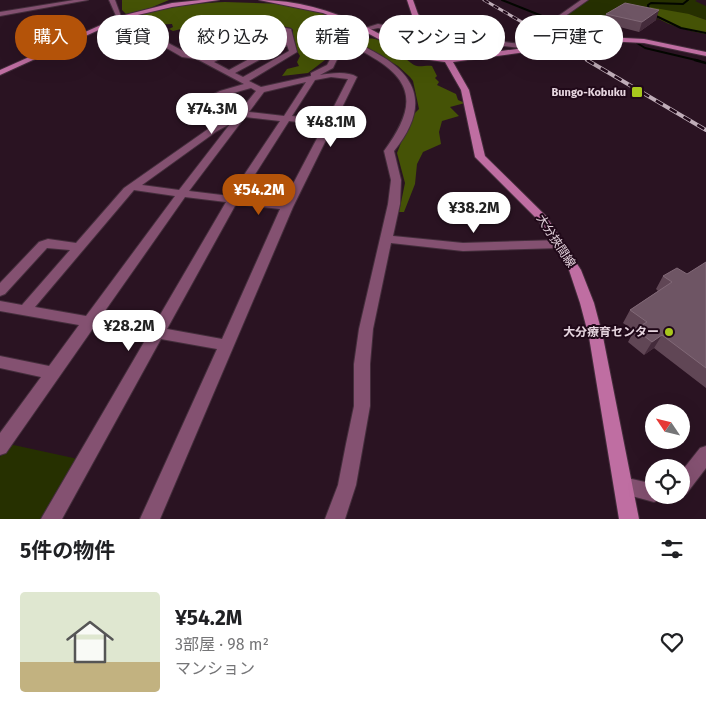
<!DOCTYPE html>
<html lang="ja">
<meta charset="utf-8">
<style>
:root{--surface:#fff;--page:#f6f6f6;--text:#202124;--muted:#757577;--accent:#b45309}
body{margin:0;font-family:"Fira Sans","Noto Sans JP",sans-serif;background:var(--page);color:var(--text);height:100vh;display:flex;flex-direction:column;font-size:19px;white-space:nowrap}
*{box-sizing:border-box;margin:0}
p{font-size:16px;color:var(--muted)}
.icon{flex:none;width:28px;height:28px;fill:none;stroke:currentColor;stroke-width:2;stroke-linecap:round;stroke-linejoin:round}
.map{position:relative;height:519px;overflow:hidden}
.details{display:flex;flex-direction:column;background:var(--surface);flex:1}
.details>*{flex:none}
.top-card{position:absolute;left:15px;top:15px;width:676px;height:45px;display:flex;gap:10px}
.needle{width:32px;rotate:305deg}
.fabs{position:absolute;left:645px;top:404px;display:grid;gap:10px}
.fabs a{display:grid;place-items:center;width:45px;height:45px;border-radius:50%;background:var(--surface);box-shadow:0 5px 20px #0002;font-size:25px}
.price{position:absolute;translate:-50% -42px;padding:0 11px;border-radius:18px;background:#fff;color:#222;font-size:16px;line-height:32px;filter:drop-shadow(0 1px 2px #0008)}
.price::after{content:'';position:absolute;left:50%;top:30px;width:15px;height:11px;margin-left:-8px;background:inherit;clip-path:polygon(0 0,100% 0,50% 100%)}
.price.selected{background:var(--accent);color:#fff}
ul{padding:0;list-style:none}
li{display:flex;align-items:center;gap:15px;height:125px;padding:0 20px}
li span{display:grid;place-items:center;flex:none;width:140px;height:100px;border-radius:5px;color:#555}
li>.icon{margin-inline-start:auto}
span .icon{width:60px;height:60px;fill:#fffc;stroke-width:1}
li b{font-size:21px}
h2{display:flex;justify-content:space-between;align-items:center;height:60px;padding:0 20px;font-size:21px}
.tag{padding:0 18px;border-radius:22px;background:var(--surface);box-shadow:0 5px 20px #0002;font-size:18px;line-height:45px}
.tag.selected{background:var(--accent);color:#fff}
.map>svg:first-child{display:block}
.green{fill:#263000}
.forest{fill:#455306}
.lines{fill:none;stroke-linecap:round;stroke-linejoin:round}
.stream-far1{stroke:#030600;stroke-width:2}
.stream{stroke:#030600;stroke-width:2.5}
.street-casing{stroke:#442e3c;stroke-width:2}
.secondary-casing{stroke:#442e3c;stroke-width:2}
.street{fill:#845171;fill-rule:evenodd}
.secondary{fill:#bf6ea2;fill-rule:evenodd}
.rail-far1-casing{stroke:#bfadb8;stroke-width:3}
.rail-casing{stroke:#bfadb8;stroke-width:4}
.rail-far1{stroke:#200919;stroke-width:2;stroke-dasharray:5.5;stroke-linecap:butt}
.rail{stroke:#200919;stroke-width:2.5;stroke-dasharray:8;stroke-linecap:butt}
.wall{fill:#604655}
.shaded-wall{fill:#442b3b}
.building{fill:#6e5564;stroke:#816977}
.poi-dot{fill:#a8c71d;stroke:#200919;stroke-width:2}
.labels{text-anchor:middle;stroke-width:4;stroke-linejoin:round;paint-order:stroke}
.far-poi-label{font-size:11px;font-weight:bold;fill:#e6d5df;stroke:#200919;text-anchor:end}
.street-label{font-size:12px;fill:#e6d5df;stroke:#200919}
.poi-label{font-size:12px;font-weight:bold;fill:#e6d5df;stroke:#200919;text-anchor:end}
</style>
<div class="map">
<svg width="706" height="519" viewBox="0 0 706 519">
<rect width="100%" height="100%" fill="#2a1322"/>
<path class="green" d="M589,0h108l-2,1 11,5v14l-17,-6 -37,2 7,4 -38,-7 -24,15 -35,-12z
M9,444l69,15 -34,60h-44v-62z"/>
<path class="forest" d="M122,0h47l-19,8 -24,6 -4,-4z
M225,2l63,2 42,11c6,6 6,15 11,20 10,8 23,2 34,4 16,3 33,25 42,27 4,1 10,-1 15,0l5,10 -2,2 4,4 -2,3 19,9 2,6 7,3 -15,4 9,9 -17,5 -3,11 2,12 -18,8 -6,12 -2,20 -11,28h-5l6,-29 -8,-30 14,-36 8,-8 -6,-28 -3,-4 -12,-11 -37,-22 -9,-1 -15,4 -12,13 -17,13 -26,3 5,-7 12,-3 -2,-4 3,-6 -7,-12v-14l-2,-2 -36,-8 -36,24 -17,1 -8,-7 -12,-2 31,-11 -4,-3 -36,9 -4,-2 4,-2 -1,-3 -22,1 6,-2 -14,-4 2,-3 -18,6h-8c31,-17 72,-18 107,-20z
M649,7l40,7 17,6v14c-21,-4 -41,-9 -59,-23z"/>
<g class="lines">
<path class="stream-far1" d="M502,0l55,22
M649,11l-1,-6 3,-2 32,1 5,-4
M654,15l27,13 25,5
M637,43l8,5 55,13"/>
<path class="stream" d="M695,60l11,3"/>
<defs>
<path id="street" d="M74,0h14l-88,16v-4z
M109,0h6l7,19 -5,-1z
M581,0h7l-27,19 5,6 26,14 1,1 -3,2 -28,-15 -8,-8z
M110,20l6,2 7,9 17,-3 47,25 15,2 6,4 40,-19 17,-16 26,5 6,23 -48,29 12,6 50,-11v-3l16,-8 10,-18c22,-6 27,-1 46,10 42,26 40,58 11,94l7,29 -1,24 -7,32 70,7 97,-3 6,4 -6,4 -97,3 -72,-8 -18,86 -3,35v42l-14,79 -11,34h-20l13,-34 8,-41 8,-38v-42l5,-35 29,-125 3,-24 -7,-29c26,-36 36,-64 -7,-91 -13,-8 -20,-14 -35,-11l-9,19 -13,7c11,-2 28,-4 37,2l-64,130 -133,312h-20l77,-170 -56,-10 -99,180h-21l106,-182 -53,-10 -88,126 -6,2v-22l41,-56 -41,-9v-12l49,10 30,-41 -79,-14v-10l22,4 48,-55 -23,-2 -42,46 -5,2v-13l39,-41 9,-3 28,4 48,-55 87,-61 28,-15 17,-21 -5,-3 -25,7 -18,9h-6v-4l18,-9 24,-7 -47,-25 -15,-2 -45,-26 -18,3 -7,-10 -5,-2zM268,27l18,4v8l-57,31 -15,-8 38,-20zM287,45l2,6 -46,26 -8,-4zM331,77l17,2 -21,41 -35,-4 23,-36zM306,82l-22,34 -35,-4 15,-20zM245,117l35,4 -50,75 -41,-5zM289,121l35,4 -41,78 -43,-5zM230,124l-51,66 -37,-5 75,-54zM134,190l41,6 -89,120 -51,-9zM185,197l41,5 -73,125 -53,-9zM236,204l44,5 -58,130 -55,-10z
M378,24l39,7 120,15 4,2 -4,2 -120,-15 -39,-7 -13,3 -3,-2z
M706,446v22l-19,25 -6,3 -3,-1h3v-23l19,-24z
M623,477l31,7v11h8l-1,4 -7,3 -37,-10 -3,-6 3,-6z"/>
<path id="secondary" d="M201,0h18l-47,7 -47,11 -125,57v-5l121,-54 51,-13z
M259,0c37,0 72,10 105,26 26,12 49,30 78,31l-12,-21 -18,-21 -5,-15h6l5,14 17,20 15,24 155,-21 39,2 62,13v4l-62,-13 -39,-2 -152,21 16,28 16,66 61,60 35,54 13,33 9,34 36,182h-20l-30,-182 -9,-34 -11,-33 -31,-50 -63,-63 -14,-67 -16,-28 -31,-4 -56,-30 -35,-15z"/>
</defs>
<use href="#street" class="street-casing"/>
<use href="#secondary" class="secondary-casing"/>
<use href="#street" class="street"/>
<use href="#secondary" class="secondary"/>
<defs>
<path id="rail-far1" d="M484,0l105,61"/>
<path id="rail" d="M587,60l119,70"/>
</defs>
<use href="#rail-far1" class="rail-far1-casing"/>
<use href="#rail" class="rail-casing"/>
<use href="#rail-far1" class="rail-far1"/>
<use href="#rail" class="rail"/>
</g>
<path class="wall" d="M606,14l50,6 -17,12 -35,-9z
M706,262v126l-52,-40 -10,7 -16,-13 6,-11 -11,-8 7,-13 28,-19 -2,-2 7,-13 24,-2z"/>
<path class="shaded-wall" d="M659,10l-3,10 -17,12 3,-10z
M662,335l-8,13 -10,7 8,-13z"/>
<path class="building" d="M625,3l34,7 -17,12 -36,-8z
M706,262v106l-44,-33 -10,7 -17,-13 12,-7 -17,-12 42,-28 -9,-6 14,-8 10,6z"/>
<g class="poi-dot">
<rect x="631" y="86" width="12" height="12" rx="2.5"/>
<circle cx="669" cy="332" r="5"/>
</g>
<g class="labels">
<g class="far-poi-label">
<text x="626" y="96">Bungo-Kobuku</text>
</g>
<g class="street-label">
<text transform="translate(556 241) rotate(57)" y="4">大分挾間線</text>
</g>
<g class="poi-label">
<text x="659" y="336">大分療育センター</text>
</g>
</g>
</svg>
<div class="fabs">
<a><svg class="needle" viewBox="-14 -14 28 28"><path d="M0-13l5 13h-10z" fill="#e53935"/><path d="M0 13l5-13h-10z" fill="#757577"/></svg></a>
<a><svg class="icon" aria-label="locate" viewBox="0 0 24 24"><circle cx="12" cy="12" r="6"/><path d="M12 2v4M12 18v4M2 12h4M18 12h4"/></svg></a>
</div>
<b class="price" style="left:212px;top:135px">¥74.3M</b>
<b class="price" style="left:331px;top:148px">¥48.1M</b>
<b class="price selected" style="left:259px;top:216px">¥54.2M</b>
<b class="price" style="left:474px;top:234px">¥38.2M</b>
<b class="price" style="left:129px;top:352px">¥28.2M</b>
<div class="top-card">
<a class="tag selected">購入</a>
<a class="tag">賃貸</a>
<a class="tag">絞り込み</a>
<a class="tag">新着</a>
<a class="tag">マンション</a>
<a class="tag">一戸建て</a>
</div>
</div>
<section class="details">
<h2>5件の物件<svg class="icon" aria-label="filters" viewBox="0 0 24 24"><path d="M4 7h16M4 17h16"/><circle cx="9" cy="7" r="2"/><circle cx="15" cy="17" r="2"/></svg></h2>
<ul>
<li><span style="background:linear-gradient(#dfe7d0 70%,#c2b280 0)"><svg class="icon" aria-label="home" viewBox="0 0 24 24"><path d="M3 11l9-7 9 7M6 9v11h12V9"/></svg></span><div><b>¥54.2M</b><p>3部屋 · 98 m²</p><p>マンション</p></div><svg class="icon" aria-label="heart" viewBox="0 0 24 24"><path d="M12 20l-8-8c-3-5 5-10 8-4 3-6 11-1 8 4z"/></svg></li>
</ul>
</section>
